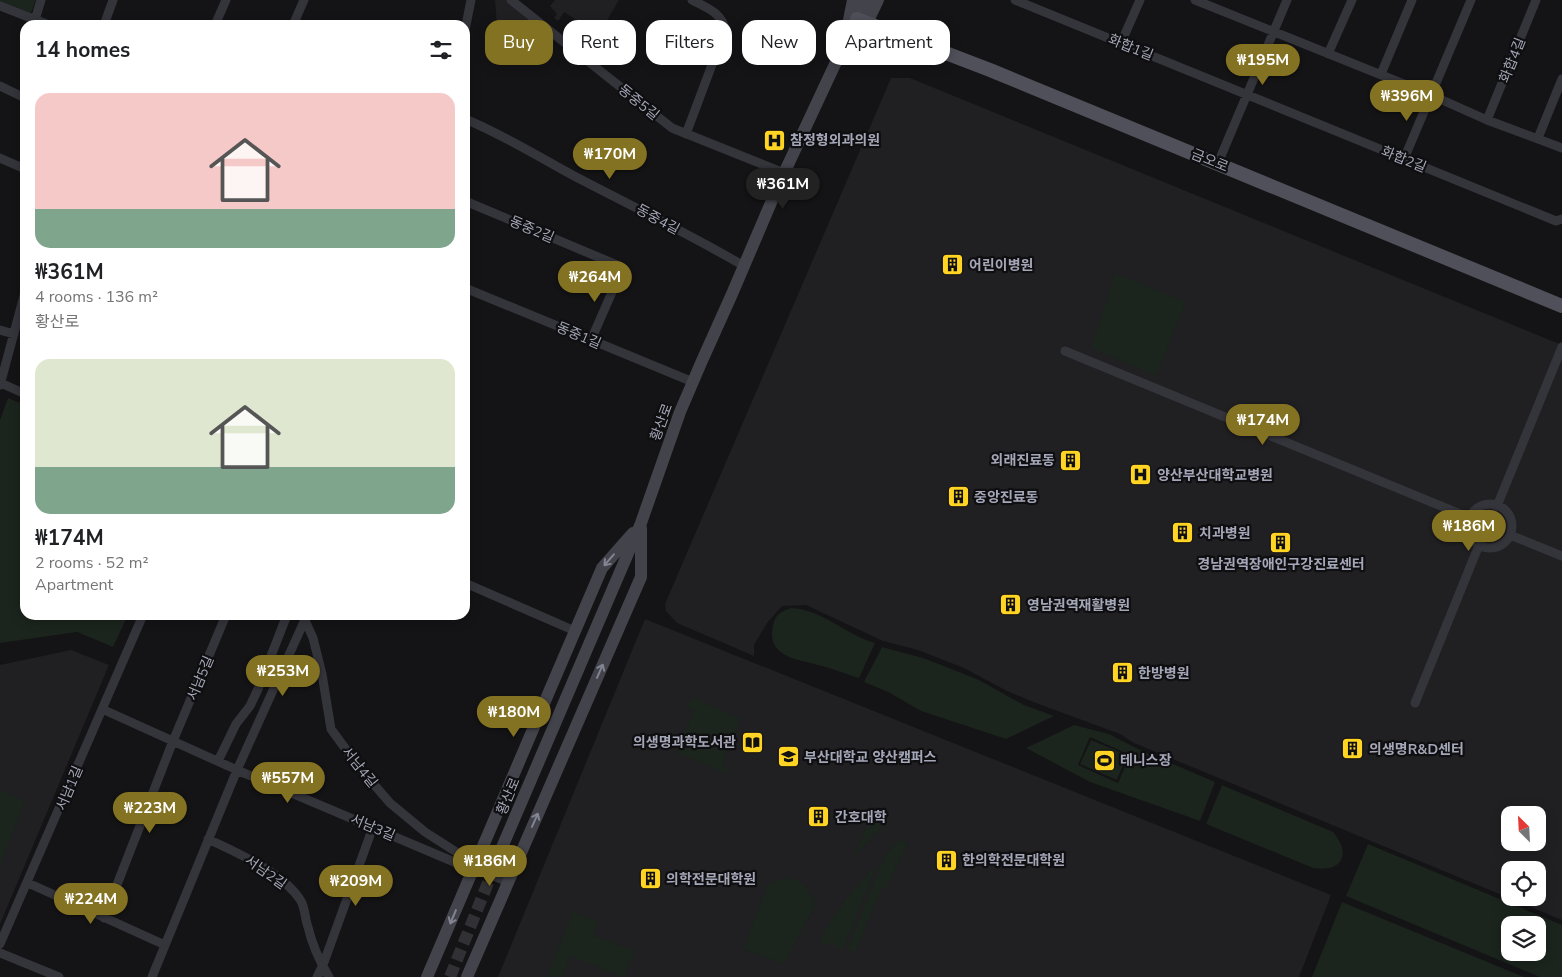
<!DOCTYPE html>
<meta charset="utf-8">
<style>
:root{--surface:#fff;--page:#f6f6f6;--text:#202124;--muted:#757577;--accent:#847223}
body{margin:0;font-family:"Nunito Sans","Noto Sans KR",sans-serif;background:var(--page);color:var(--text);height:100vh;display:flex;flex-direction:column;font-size:19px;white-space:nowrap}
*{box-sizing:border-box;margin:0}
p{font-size:16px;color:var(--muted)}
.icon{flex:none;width:28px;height:28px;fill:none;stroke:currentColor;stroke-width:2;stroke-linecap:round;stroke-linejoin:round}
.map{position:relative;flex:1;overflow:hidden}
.sheet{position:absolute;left:20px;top:20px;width:450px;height:600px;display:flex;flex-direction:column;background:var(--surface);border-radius:15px;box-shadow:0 2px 12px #0003}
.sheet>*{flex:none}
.hud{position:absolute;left:485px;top:20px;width:475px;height:45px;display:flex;gap:10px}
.needle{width:32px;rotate:336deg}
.buttons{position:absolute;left:1501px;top:806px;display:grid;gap:10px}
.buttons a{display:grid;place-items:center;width:45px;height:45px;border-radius:10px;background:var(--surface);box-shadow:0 2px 12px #0003;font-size:25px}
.price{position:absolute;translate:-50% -42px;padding:0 11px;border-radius:18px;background:var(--accent);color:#fff;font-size:16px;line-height:32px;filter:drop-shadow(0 1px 2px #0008)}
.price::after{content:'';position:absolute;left:50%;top:30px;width:15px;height:11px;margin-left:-8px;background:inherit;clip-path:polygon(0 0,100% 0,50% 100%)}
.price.current{background:#222;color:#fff}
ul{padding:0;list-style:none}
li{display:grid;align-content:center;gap:10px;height:265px;padding:0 15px}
li span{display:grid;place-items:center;height:155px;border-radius:15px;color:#555}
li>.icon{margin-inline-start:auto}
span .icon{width:90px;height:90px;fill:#fffc;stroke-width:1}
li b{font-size:21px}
h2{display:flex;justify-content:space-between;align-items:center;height:60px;padding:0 15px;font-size:21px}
.pill{padding:0 18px;border-radius:15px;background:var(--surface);box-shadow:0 2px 12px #0003;font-size:18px;line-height:45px}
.pill.current{background:var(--accent);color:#fff}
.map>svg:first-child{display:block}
.built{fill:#201f22;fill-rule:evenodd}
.green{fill:#1b241d;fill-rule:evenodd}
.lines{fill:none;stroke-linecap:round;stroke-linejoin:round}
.secondary-tunnel{stroke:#313135;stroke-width:12;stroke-dasharray:12 6;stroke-linecap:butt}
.street{stroke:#34343b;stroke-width:9}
.secondary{stroke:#42434b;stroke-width:12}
.primary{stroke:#50505a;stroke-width:14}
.oneway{stroke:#828491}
.labels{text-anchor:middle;stroke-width:4.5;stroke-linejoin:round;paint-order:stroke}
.street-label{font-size:14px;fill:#a4a7b7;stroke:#0f0e10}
.poi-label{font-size:14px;font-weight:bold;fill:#a4a7b7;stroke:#0f0e10;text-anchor:start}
</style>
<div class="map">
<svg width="1562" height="977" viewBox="0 0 1562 977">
<rect width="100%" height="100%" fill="#141315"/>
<path class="built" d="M495,0h13l35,29 4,6 -40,6 -3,-3 -6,-1z
M555,0h64l-20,34 -35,-22 -6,9 -4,-3 3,-4 -7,-8z
M891,78h19l652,267v575l-428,-177 -14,-9 -84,-31 -29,-12 -43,-23 -46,-18 -35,-9 -77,-36 -24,1 -15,17 -13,22v11l-77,-33 -11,-12 -1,-7zM1510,815h28v27h-28zM1510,870h28v28h-28z
M645,619l686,276 -32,82h-801z
M71,650l38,15 -109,259v-259z"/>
<path class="green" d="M0,0h36l-5,13 -31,-11z
M1115,273l71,29 -30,74 -65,-28z
M8,398l17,7v210h103l-15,32 -36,-15 -77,11v-223z
M791,608c31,1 55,27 84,35l-16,35c-14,-4 -27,-10 -41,-13 -22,-6 -52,-8 -45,-40 2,-10 8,-14 18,-17z
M882,647l41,11 21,8 35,14 45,25 30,11 -48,23 -85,-28 -33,-19 -24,-10z
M692,697l49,22 -19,46 7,3 -2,6 -51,-22 18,-42 -7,-3z
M1074,725l35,9 27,14 79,34 -15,39 -110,-39 -64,-34zM1090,737l40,18 -12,28 -40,-18z
M1091,740l36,15 -10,25 -37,-16z
M1222,785l111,47c19,22 9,41 -20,36l-107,-44z
M0,790l25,11 -25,66z
M873,812l18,6 -38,40z
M899,840l9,3 -22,46 -4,-1 -27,65 -8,-4 37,-93z
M1368,844l194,81v52h-22l-194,-81zM1510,925h28v27h-28z
M877,864l-34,85 -24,-8c16,-30 35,-54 58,-77z
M784,878c18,1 24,10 33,25l-33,61 -41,-15 24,-64 7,-4z
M1342,902l182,75h-212z
M573,912l26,10 -5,14 42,15 -12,26h-4l-49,-21 -9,21h-16z"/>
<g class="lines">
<path class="secondary-tunnel" d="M450,977l46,-114"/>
<path class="street" d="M511,0l161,128 112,45
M1015,0l541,221 6,-2
M1195,0l236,95 56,25 75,28
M0,6l49,19
M35,20l6,-20
M104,25l9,-25
M215,25l11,-25
M293,25l11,-25
M465,30l6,-30
M1121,43l19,-43
M1328,54l24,-54
M1381,74l31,-74
M0,86l25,12
M465,119c39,16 74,38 111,58 56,29 113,57 168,89
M1487,120l49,-120
M686,134l39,-104c-2,-17 -20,-23 -33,-30
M1538,138l24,-59
M0,158l25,11
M1404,159l67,-159
M1218,163l69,-163
M465,201l152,64 3,9 -29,66
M465,288l228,94
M0,330l14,4
M1065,351l405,167
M1,383l24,11
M0,385l25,-93
M1468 526a22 22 0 1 1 44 0a22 22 0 1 1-44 0Z
M1497,506l65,-159
M1510,535l52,21
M465,583l110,48
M304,618l9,20 9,36 9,55 27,37 32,37 35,29 50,32 4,4
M1415,703l64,-158
M102,709l135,61 236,100h7l28,12
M218,761l18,-37 14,-18 8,-17 29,-74
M208,839c29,14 75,33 93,62 4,7 4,18 7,26 4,17 12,35 21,50
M28,883l137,62
M104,918l69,-177 53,-126
M0,944l143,-329
M0,953l59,24
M152,977l85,-207 70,-155
M317,977l6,-12 50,-138"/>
<path class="secondary" d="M861,29l6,-6 11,-23
M847,30l6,-30
M481,851l5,15 12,5 12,-5 8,-7
M497,859l144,-336 39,-111 21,-49 31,-69 47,-110 86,-184
M427,977l175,-409 31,-35
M467,977l174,-400v-49"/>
<path class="primary" d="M857,19l133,51 572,236"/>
</g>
<defs><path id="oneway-shaft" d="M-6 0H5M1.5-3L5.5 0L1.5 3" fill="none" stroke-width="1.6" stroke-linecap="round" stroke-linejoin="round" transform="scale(1.25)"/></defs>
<g class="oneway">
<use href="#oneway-shaft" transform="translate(609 560) rotate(131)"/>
<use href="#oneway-shaft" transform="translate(600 671) rotate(-66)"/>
<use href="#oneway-shaft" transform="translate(535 820) rotate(-66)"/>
<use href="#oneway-shaft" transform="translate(453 917) rotate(113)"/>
</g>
<defs>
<symbol id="hospital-square" viewBox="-11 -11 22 22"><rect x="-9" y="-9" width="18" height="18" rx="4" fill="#ffd422" stroke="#0f0e10"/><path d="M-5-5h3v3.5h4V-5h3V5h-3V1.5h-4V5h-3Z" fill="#111"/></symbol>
<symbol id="building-square" viewBox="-11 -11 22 22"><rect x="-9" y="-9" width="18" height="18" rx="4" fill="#ffd422" stroke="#0f0e10"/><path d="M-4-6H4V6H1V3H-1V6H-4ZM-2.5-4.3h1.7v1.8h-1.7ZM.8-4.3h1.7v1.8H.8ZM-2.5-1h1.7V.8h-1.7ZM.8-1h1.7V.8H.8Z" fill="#111"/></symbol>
<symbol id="library-square" viewBox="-11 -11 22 22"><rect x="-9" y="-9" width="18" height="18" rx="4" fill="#ffd422" stroke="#0f0e10"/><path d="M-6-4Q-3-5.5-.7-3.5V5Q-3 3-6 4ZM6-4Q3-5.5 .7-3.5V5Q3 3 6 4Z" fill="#111"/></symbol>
<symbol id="university-square" viewBox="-11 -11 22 22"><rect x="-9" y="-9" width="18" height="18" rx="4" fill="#ffd422" stroke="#0f0e10"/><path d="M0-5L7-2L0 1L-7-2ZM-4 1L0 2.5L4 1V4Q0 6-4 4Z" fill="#111"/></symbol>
<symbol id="stadium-square" viewBox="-11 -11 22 22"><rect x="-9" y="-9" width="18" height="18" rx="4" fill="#ffd422" stroke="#0f0e10"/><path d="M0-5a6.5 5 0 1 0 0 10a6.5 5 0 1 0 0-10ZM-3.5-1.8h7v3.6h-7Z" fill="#111"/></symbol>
</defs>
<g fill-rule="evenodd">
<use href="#hospital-square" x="762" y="128" width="25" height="25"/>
<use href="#building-square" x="940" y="252" width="25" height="25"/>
<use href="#building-square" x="1058" y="448" width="25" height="25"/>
<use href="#hospital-square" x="1128" y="462" width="25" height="25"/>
<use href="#building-square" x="946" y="484" width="25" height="25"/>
<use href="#building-square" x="1170" y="520" width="25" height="25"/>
<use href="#building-square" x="1268" y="530" width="25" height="25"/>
<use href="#building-square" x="998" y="592" width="25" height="25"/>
<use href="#building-square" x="1110" y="660" width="25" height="25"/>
<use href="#library-square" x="740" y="730" width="25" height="25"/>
<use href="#building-square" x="1340" y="736" width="25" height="25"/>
<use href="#university-square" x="776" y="744" width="25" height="25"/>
<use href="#stadium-square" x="1092" y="748" width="25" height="25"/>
<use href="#building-square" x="806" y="804" width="25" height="25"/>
<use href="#building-square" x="934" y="848" width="25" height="25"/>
<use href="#building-square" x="638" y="866" width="25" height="25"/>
</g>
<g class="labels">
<g class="street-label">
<text transform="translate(1131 47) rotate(22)" y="5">화합1길</text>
<text transform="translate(1512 60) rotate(-68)" y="5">화합4길</text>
<text transform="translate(639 102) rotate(39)" y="5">동중5길</text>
<text transform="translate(1404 159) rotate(22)" y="5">화합2길</text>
<text transform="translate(1210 160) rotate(22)" y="5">금오로</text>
<text transform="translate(658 219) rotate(28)" y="5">동중4길</text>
<text transform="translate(532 229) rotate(23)" y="5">동중2길</text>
<text transform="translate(579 335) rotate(23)" y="5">동중1길</text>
<text transform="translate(661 422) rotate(-70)" y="5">황산로</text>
<text transform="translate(200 678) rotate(-67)" y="5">서남5길</text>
<text transform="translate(360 767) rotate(51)" y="5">서남4길</text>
<text transform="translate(69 788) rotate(-67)" y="5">서남1길</text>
<text transform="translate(508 796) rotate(-67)" y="5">황산로</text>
<text transform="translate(373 827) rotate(23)" y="5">서남3길</text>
<text transform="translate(266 872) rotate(35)" y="5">서남2길</text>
</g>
<g class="poi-label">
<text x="790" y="145">참정형외과의원</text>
<text x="969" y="270">어린이병원</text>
<text x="1055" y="465" text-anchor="end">외래진료동</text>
<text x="1157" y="480">양산부산대학교병원</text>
<text x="974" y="502">중앙진료동</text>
<text x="1199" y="538">치과병원</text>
<text x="1281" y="569" text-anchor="middle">경남권역장애인구강진료센터</text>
<text x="1027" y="610">영남권역재활병원</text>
<text x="1138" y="678">한방병원</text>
<text x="736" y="747" text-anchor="end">의생명과학도서관</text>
<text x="1369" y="754">의생명R&amp;D센터</text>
<text x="804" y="762">부산대학교 양산캠퍼스</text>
<text x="1120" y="765">테니스장</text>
<text x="835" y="822">간호대학</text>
<text x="962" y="865">한의학전문대학원</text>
<text x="666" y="884">의학전문대학원</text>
</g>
</g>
</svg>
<div class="buttons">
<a><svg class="needle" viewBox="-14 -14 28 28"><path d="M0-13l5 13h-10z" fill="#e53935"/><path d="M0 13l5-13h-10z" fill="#757577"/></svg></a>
<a><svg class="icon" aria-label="locate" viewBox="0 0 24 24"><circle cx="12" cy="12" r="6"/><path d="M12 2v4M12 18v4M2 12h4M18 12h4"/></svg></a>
<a><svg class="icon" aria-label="layers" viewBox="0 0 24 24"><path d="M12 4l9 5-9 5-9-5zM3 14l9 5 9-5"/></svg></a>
</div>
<b class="price" style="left:1263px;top:86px">₩195M</b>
<b class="price" style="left:1407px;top:122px">₩396M</b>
<b class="price" style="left:610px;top:180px">₩170M</b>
<b class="price current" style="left:783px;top:210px">₩361M</b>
<b class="price" style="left:595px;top:303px">₩264M</b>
<b class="price" style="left:1263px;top:446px">₩174M</b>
<b class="price" style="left:1469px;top:552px">₩186M</b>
<b class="price" style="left:283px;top:697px">₩253M</b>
<b class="price" style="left:514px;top:738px">₩180M</b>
<b class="price" style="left:288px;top:804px">₩557M</b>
<b class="price" style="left:150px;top:834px">₩223M</b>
<b class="price" style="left:490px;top:887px">₩186M</b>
<b class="price" style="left:356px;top:907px">₩209M</b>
<b class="price" style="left:91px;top:925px">₩224M</b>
<div class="hud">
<a class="pill current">Buy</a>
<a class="pill">Rent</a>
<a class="pill">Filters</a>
<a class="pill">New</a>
<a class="pill">Apartment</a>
</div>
<section class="sheet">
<h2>14 homes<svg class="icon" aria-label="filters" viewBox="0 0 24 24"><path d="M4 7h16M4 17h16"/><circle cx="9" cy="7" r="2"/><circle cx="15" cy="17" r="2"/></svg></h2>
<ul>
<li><span style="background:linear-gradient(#f6c9c9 75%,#7fa58c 0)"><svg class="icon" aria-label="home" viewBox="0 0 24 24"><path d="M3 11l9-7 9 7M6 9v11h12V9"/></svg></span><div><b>₩361M</b><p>4 rooms · 136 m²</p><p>황산로</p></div></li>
<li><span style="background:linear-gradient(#dfe7d0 70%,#7fa58c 0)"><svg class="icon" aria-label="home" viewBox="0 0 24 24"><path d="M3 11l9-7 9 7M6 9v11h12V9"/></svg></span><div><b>₩174M</b><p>2 rooms · 52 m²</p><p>Apartment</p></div></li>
</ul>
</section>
</div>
